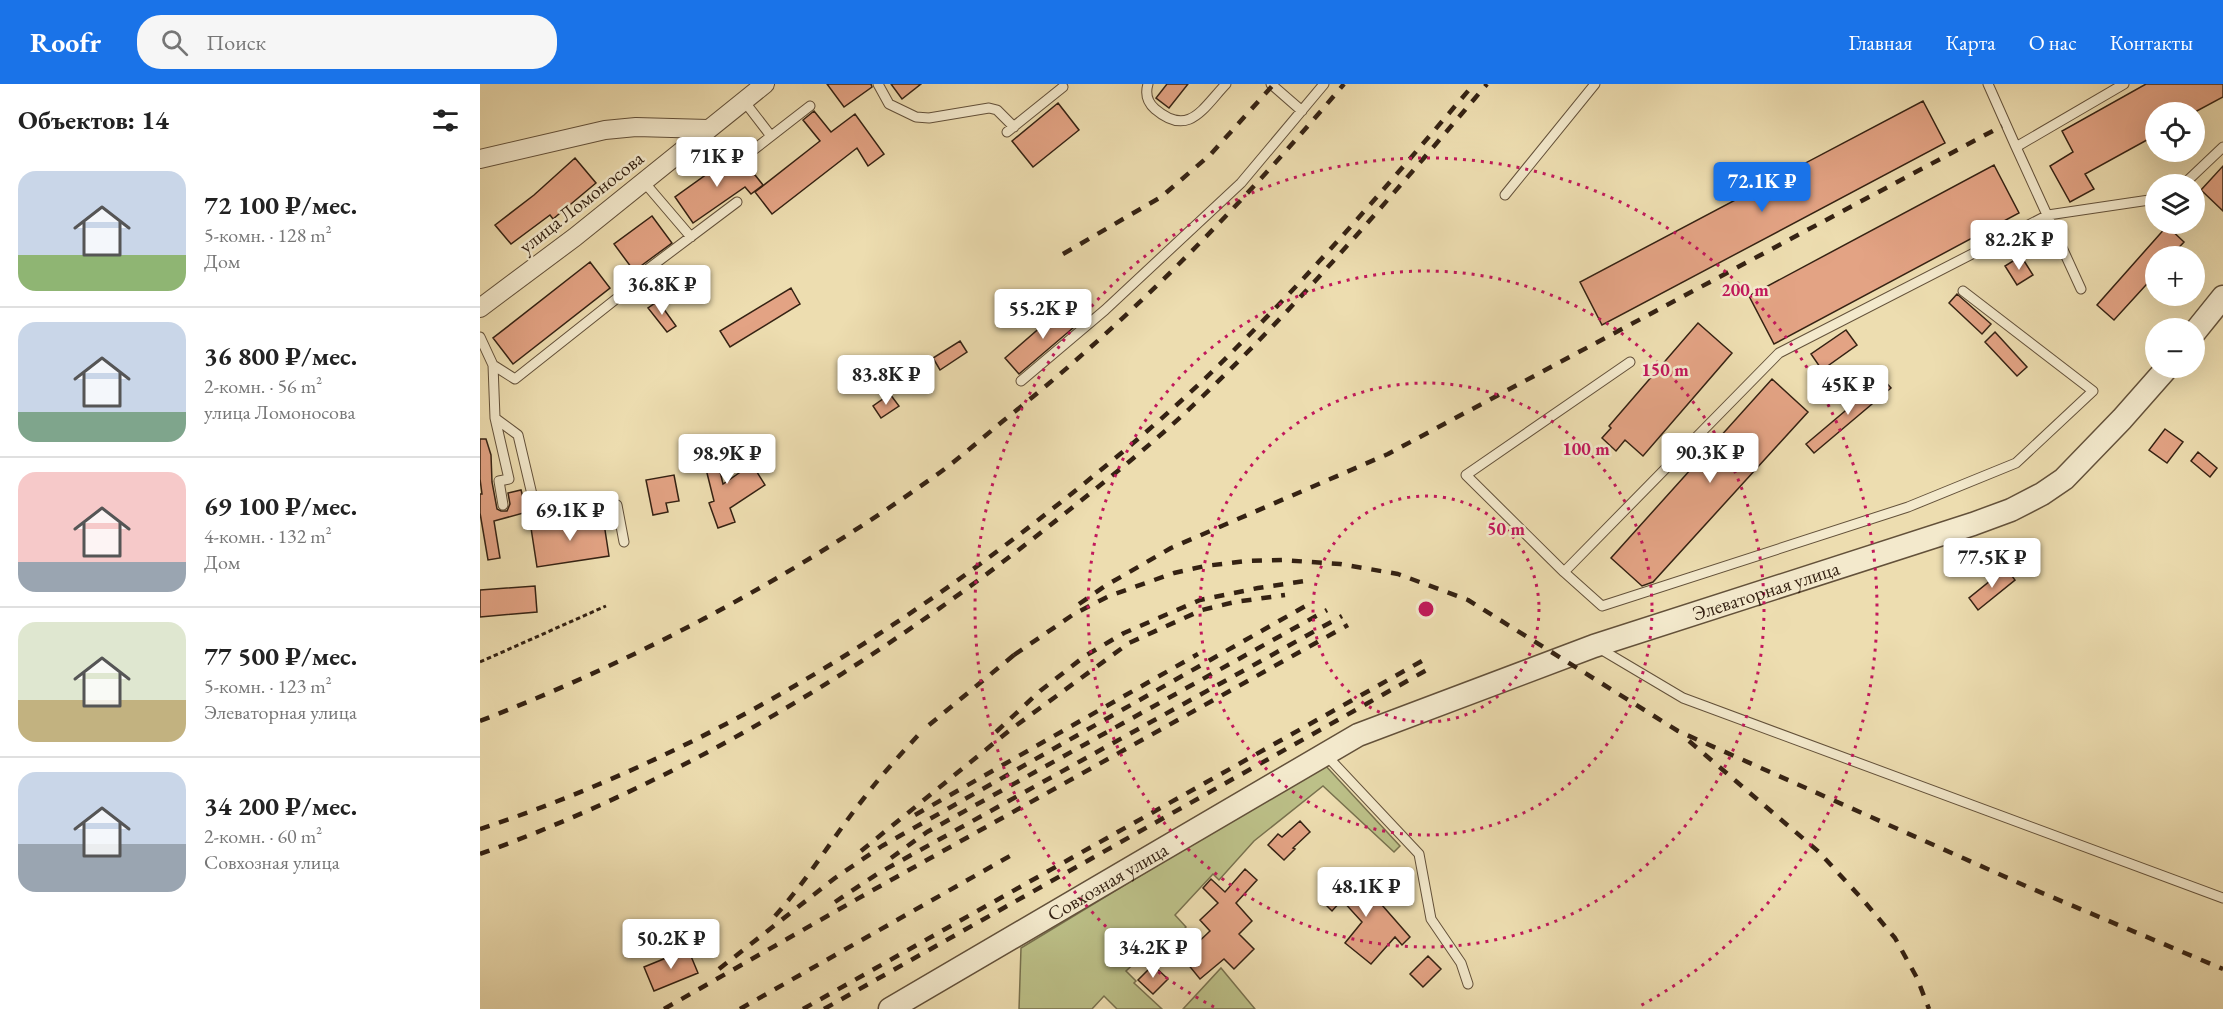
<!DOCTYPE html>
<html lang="ru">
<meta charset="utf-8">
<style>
:root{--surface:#fff;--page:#f6f6f6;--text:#222;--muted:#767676;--line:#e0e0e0;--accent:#1a73e8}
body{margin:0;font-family:"EB Garamond",serif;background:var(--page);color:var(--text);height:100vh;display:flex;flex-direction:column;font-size:22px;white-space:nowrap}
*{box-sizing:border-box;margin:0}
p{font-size:20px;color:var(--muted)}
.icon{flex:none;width:33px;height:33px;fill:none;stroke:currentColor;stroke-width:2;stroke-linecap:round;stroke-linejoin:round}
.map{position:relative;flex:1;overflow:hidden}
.sheet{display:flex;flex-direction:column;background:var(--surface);width:480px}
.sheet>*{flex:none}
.controls{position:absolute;left:1665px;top:18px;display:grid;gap:12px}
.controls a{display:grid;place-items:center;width:60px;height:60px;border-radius:50%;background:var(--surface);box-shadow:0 6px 24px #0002;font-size:30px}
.price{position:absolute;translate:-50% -51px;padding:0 14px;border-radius:6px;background:#fff;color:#222;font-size:20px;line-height:39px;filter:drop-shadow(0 2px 3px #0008)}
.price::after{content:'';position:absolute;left:50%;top:36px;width:18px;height:14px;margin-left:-9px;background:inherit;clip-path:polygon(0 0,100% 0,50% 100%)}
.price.active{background:var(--accent);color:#fff}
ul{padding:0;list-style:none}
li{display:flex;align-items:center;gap:18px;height:150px;padding:0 18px}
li+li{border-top:2px solid var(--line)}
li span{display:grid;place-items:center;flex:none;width:168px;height:120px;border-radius:18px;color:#555}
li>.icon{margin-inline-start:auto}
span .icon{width:72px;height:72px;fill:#fffc;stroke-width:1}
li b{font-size:26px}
h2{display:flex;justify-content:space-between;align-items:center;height:72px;padding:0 18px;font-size:26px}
header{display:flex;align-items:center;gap:36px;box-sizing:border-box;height:84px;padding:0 30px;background:var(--accent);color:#fff}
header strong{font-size:28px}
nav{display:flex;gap:33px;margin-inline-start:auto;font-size:21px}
.search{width:420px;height:54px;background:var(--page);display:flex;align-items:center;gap:15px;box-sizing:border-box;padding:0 21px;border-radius:24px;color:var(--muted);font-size:22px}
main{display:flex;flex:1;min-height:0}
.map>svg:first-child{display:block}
.green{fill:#bcc088;stroke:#78714e;stroke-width:1.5}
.building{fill:#e3a384;stroke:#352213;stroke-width:1.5}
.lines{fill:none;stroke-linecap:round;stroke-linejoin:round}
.service-casing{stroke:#63513a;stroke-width:11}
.minor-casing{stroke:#63513a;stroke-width:20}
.tertiary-casing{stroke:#63513a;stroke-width:25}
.path{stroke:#352213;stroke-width:3;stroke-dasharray:4.5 3;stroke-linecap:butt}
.service{stroke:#f3e9cc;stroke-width:9}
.minor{stroke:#f3e9cc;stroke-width:18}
.tertiary{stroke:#f3e9cc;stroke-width:22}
.rail{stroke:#352213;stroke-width:4.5;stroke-dasharray:10 10;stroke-linecap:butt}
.ring{fill:none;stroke:#c2185b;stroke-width:3;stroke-dasharray:3 6}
.labels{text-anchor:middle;stroke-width:5;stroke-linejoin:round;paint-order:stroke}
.street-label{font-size:20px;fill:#352213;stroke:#f3e9cc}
.centre{fill:#c2185b;stroke:#f3e9cc;stroke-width:3}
.ring-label{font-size:18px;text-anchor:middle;font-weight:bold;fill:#c2185b;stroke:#f3e9cc;stroke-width:5;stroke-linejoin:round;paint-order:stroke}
</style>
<header>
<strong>Roofr</strong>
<div class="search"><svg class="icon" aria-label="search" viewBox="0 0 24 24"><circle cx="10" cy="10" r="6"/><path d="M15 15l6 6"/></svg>Поиск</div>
<nav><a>Главная</a><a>Карта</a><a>О нас</a><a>Контакты</a></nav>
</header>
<main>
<section class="sheet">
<h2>Объектов: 14<svg class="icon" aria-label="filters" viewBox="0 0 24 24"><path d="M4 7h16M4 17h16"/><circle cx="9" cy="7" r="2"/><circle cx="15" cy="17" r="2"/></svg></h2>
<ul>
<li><span style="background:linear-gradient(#c9d6e8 70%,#8fb573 0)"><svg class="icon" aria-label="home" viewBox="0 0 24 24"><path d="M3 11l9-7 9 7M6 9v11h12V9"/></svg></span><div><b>72 100 ₽/мес.</b><p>5-комн. · 128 m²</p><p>Дом</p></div></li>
<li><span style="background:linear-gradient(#c9d6e8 75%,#7fa58c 0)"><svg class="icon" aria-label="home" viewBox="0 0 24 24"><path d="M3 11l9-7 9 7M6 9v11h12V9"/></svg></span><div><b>36 800 ₽/мес.</b><p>2-комн. · 56 m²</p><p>улица Ломоносова</p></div></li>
<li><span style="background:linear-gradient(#f6c9c9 75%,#9aa5b1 0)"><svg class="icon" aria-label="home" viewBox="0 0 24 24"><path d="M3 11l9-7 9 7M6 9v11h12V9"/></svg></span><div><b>69 100 ₽/мес.</b><p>4-комн. · 132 m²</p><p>Дом</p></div></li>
<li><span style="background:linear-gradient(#dfe7d0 65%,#c2b280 0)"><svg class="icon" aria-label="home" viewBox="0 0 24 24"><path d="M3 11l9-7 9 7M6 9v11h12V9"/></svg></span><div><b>77 500 ₽/мес.</b><p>5-комн. · 123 m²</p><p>Элеваторная улица</p></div></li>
<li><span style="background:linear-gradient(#c9d6e8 60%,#9aa5b1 0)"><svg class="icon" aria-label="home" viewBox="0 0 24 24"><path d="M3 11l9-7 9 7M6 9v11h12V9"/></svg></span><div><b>34 200 ₽/мес.</b><p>2-комн. · 60 m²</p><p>Совхозная улица</p></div></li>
</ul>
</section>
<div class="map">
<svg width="1743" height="925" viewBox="0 0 1743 925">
<rect width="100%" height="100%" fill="#edddb0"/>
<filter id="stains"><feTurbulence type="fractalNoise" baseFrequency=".00333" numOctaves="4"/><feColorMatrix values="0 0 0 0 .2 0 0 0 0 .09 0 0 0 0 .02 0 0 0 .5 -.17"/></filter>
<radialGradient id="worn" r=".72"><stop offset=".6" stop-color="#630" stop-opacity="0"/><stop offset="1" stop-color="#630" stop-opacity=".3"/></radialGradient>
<path class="green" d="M844,680l76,82 -6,6 -71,-66 -69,55 -35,39 -6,-6 -38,41 11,12 -38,41 -9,-9 -13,12 10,10 -2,2 28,26h-45l-13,-13 -12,13h-73l2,-61z
M741,884l34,41h-72z"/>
<path class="building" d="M347,0h44l1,3 -28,20z
M411,0h30l-19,15z
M687,0h21l-19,24 -13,-10z
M1666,0h77v13l-28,15h-39v23l-71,39 9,15 -24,13 -20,-36 23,-14 -11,-21z
M1443,17l22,42 -343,182 -22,-43z
M578,19l21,27 -46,37 -21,-26z
M334,27l17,21 24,-18 29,40 -16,12 -11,-18 -85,66 -17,-22 65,-51 -17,-21z
M255,70l3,9 7,3 2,-1 16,20 -12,9 -6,-7 -52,36 -18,-26z
M95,74l21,25 -43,36 -3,-4 -39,29 -16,-19 39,-30z
M1514,81l25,48 -245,131 -25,-48z
M1743,82v45l-22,-21z
M172,132l20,27 -38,28 -20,-27z
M1687,142l17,16 -13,14h-15v18l-42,46 -17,-15z
M1541,172l12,19 -16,10 -12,-19z
M110,178l20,26 -97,76 -20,-26z
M311,204l9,16 -70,43 -10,-16z
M1477,210l34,30 -9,10 -33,-31z
M178,217l18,25 -9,6 -19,-24z
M586,221l14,17 -61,52 -14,-16z
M1218,239l34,30 -89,103 -18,-16 -9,11 -14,-13 9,-10 -2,-2z
M1366,246l11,15 -35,25 -11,-16z
M1515,248l32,35 -10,9 -32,-34z
M480,257l7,11 -27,18 -7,-12z
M1292,295l36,33 -155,170 -11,4 -31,-28z
M1403,295l8,9 -77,65 -8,-9z
M410,310l9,12 -18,12 -8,-12z
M1685,345l18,13 -16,21 -18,-13z
M232,354l11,46 29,-20 13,21 -35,23 5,14 -17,6 -9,-25 5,-2 -15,-60z
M0,355h6l5,16 1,27 5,27 4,2h6l3,-7 -2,-11 13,-3 6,22 -33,9 6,37 -12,2 -8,-47v-19h2l-2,-15z
M1718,368l19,16 -7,9 -19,-16z
M194,391l5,26 -13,2 2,9 -15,3 -7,-35z
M123,433l6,39 -72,11 -6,-39z
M1526,484l9,12 -37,30 -9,-12z
M55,502l2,26 -57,5v-27z
M820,737l10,11 -17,16 2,1 -11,11 -16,-15 10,-11 4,3z
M765,785l12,11 -21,23 16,18 -13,13 15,15 -20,20 -10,-10 -24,20 -13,-16 -2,2 -14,-15 10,-10 9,10 20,-19 -10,-11 18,-17 -15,-15 8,-9 14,13z
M873,788l57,65 -8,8 -7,-8 -24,27 -26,-21 17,-21 -20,-22 -10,11 -12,-12z
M208,865l10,24 -44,18 -10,-24z
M948,872l13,13 -18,18 -13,-13z
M673,881l15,14 -15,15 -15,-14z"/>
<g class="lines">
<defs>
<path id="service" d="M398,0l11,20 27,13 13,1 60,-10 8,2 17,17
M668,0c-3,10 -1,18 7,25 34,29 48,-1 71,-25
M791,0l31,27
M1508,0l28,63 108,-63
M264,17l27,35
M527,48l56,-45
M1536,63l65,142
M263,74l67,-52
M164,98l47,55
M1704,100l39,-37
M1025,111l90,-111
M160,191l97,-73
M1483,207l130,100 -77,72 -108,44 -306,99 -38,-34 215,-219 269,-138 108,-16
M0,253l13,28 2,53 14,61 -10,2 4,24
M13,281l22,14 101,-80
M541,297l84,-71 136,-127 83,-99
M15,334l23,17 20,85 79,-15 7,37
M1084,488l-98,-97 164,-113
M1117,563l86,51 540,200
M846,671l93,99 12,65 30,44 7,21"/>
<path id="minor" d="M0,75l125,-29 31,-3 72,2
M0,224l95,-71 190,-153"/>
<g id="tertiary">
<path d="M1714,249l29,-36"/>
<path id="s1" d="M410,925l468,-274 236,-89 379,-122 38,-14 31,-16 22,-15 58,-60 45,-51"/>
</g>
</defs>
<use href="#service" class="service-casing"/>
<use href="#minor" class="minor-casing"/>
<use href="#tertiary" class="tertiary-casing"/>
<path class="path" d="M0,578l126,-56"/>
<use href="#service" class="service"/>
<use href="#minor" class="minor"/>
<use href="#tertiary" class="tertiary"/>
<path class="rail" d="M583,170l98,-57 49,-42 64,-71
M599,520l26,-18 66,-38 217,-94 614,-328
M534,571l60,-41 35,-18 65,-23 31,-7 41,-5 36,-1 58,4 58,10 70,26 210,131 350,156 195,82
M0,637c162,-63 313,-144 455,-245 24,-17 46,-37 68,-55 126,-100 237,-214 341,-337
M449,641l91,-75
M516,648l44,-41 45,-35 39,-23 76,-33 58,-12 46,-7
M1209,657l130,111 45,49 31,37 22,40 12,31
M435,731l283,-161
M0,745c213,-70 407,-188 581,-327 62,-49 121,-99 176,-155 84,-83 160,-173 237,-263
M381,767l149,-121 119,-87 73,-33 33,-8 50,-7
M0,770c210,-76 404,-196 578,-335 44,-35 87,-69 128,-107 109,-102 205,-215 301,-328
M411,774l36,-26 400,-222
M355,818l42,-28 465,-258
M295,832c34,-38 58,-79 89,-118 18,-24 38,-45 58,-67
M239,885l116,-91 47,-32 427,-242
M184,925l202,-115 482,-269
M260,925l277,-157
M323,925l626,-352
M344,925l608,-342"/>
</g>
<g class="ring">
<circle cx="946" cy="525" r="113"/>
<circle cx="946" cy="525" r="226"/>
<circle cx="946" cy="525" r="338"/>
<path d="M734 923A451 451 0 1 1 1158 923"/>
</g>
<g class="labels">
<g class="street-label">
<text transform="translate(101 118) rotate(-38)" y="7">улица Ломоносова</text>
<text dy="7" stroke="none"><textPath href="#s1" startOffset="975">Элеваторная улица</textPath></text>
<text dy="7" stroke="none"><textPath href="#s1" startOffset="252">Совхозная улица</textPath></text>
</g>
</g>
<circle cx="946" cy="525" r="9" class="centre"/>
<g class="ring-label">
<text x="1265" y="212">200 m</text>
<text x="1185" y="292">150 m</text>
<text x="1106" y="371">100 m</text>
<text x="1026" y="451">50 m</text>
</g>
<rect width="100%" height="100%" filter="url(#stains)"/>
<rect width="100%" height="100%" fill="url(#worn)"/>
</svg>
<div class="controls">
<a><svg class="icon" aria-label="locate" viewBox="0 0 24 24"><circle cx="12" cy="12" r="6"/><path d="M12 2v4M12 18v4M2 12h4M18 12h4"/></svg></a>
<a><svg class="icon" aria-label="layers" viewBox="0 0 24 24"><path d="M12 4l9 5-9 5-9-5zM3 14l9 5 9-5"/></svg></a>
<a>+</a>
<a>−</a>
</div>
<b class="price" style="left:237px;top:104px">71K ₽</b>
<b class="price active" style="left:1282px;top:129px">72.1K ₽</b>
<b class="price" style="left:1539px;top:187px">82.2K ₽</b>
<b class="price" style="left:182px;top:232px">36.8K ₽</b>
<b class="price" style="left:563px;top:256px">55.2K ₽</b>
<b class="price" style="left:406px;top:322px">83.8K ₽</b>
<b class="price" style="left:1368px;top:332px">45K ₽</b>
<b class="price" style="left:1230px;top:400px">90.3K ₽</b>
<b class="price" style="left:247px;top:401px">98.9K ₽</b>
<b class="price" style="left:90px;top:458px">69.1K ₽</b>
<b class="price" style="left:1512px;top:505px">77.5K ₽</b>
<b class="price" style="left:886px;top:834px">48.1K ₽</b>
<b class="price" style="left:191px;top:886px">50.2K ₽</b>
<b class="price" style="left:673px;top:895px">34.2K ₽</b>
</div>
</main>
